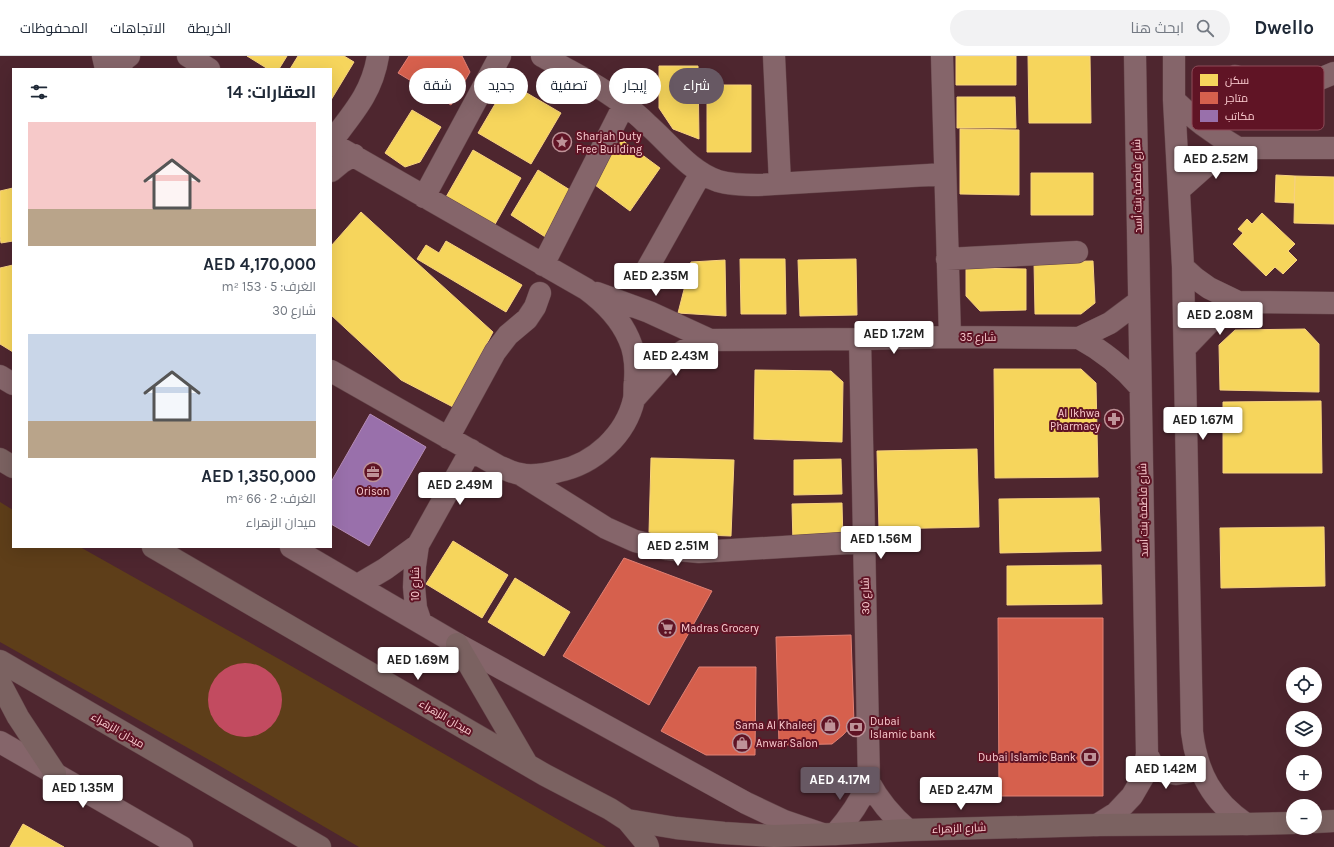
<!DOCTYPE html>
<html lang="ar">
<meta charset="utf-8">
<style>
:root{--surface:#fff;--page:#f2f2f3;--text:#1f2937;--muted:#747a83;--line:#e0e1e3;--accent:#675863}
body{margin:0;font-family:Karla,Cairo,sans-serif;background:var(--page);color:var(--text);direction:rtl;height:100vh;display:flex;flex-direction:column;font-size:15px;white-space:nowrap}
*{box-sizing:border-box;margin:0}
p{font-size:13px;color:var(--muted)}
.icon{flex:none;width:22px;height:22px;fill:none;stroke:currentColor;stroke-width:2;stroke-linecap:round;stroke-linejoin:round}
.map{position:relative;flex:1;overflow:hidden;direction:ltr}
.panel{position:absolute;left:12px;top:12px;width:320px;height:480px;display:flex;flex-direction:column;background:var(--surface);border-radius:0px;box-shadow:0 4px 16px #0002;direction:rtl}
.panel>*{flex:none}
.banner{position:absolute;left:344px;top:12px;width:380px;height:36px;direction:rtl;display:flex;gap:8px}
.tools{position:absolute;left:1286px;top:611px;display:grid;gap:8px}
.tools a{display:grid;place-items:center;width:36px;height:36px;border-radius:50%;background:var(--surface);box-shadow:0 4px 16px #0002;font-size:20px}
.price{position:absolute;translate:-50% -34px;padding:0 9px;border-radius:4px;background:#fff;color:#222;font-size:13px;line-height:26px;filter:drop-shadow(0 1px 2px #0008)}
.price::after{content:'';position:absolute;left:50%;top:24px;width:12px;height:9px;margin-left:-6px;background:inherit;clip-path:polygon(0 0,100% 0,50% 100%)}
.price.selected{background:var(--accent);color:#fff}
ul{padding:0;list-style:none}
li{display:grid;align-content:center;gap:8px;height:212px;padding:0 16px}
li span{display:grid;place-items:center;height:124px;border-radius:0px;color:#555}
li>.icon{margin-inline-start:auto}
span .icon{width:72px;height:72px;fill:#fffc;stroke-width:1}
li b{font-size:17px}
h2{display:flex;justify-content:space-between;align-items:center;height:48px;padding:0 16px;font-size:17px}
.chip{padding:0 14px;border-radius:18px;background:var(--surface);box-shadow:0 4px 16px #0002;font-size:14px;line-height:36px}
.chip.selected{background:var(--accent);color:#fff}
header{display:flex;align-items:center;gap:24px;box-sizing:border-box;height:56px;padding:0 20px;background:var(--surface);border-bottom:1px solid var(--line)}
header strong{font-size:19px}
nav{display:flex;gap:22px;margin-inline-start:auto;font-size:14px}
.search{width:280px;height:36px;background:var(--page);display:flex;align-items:center;gap:10px;box-sizing:border-box;padding:0 14px;border-radius:22px;color:var(--muted);font-size:15px}
.map>svg:first-child{display:block}
.green{fill:#5e3e19}
.water{fill:#c24b60}
.homes{fill:#f6d55c;stroke:#f8d27f}
.shops{fill:#d6604d;stroke:#e18074}
.offices{fill:#9970ab;stroke:#b68cb6}
.lines{fill:none;stroke-linecap:round;stroke-linejoin:round}
.minor-casing{stroke:#644449;stroke-width:23}
.major-casing{stroke:#644449;stroke-width:23}
.minor{stroke:#85656a;stroke-width:22}
.major{stroke:#7b6261;stroke-width:22}
.labels{text-anchor:middle;stroke-width:4;stroke-linejoin:round;paint-order:stroke}
.poi-label{font-size:11px;fill:#fbccd0;stroke:#601425;text-anchor:start}
.street-label{font-size:11px;fill:#fbccd0;stroke:#601425}
.key{fill:#601425;stroke:#8e4b58;stroke-width:1}
.key-label{font-size:11px;fill:#fbccd0}
</style>
<header>
<strong>Dwello</strong>
<div class="search"><svg class="icon" aria-label="search" viewBox="0 0 24 24"><circle cx="10" cy="10" r="6"/><path d="M15 15l6 6"/></svg>ابحث هنا</div>
<nav><a>الخريطة</a><a>الاتجاهات</a><a>المحفوظات</a></nav>
</header>
<div class="map">
<svg width="1334" height="791" viewBox="0 0 1334 791">
<rect width="100%" height="100%" fill="#4e262f"/>
<path class="green" d="M0,446l13,8v37h67l199,112 327,188h-247l-139,-81 -220,-124z"/>
<path class="water" d="M208 644a37 37 0 1 1 74 0a37 37 0 1 1-74 0Z"/>
<path class="homes" d="M247,0h40l-8,13h-11z
M298,0h46l10,6 -23,38v-31h-41z
M956,0h60v29h-60z
M1028,0h62l1,67h-62z
M659,10h39l1,73 -26,-10 -14,-21z
M508,26l53,31 -30,51 -53,-31z
M707,29h44v67h-44z
M957,41h58l1,31h-59z
M412,54l29,17 -21,35 -15,5 -20,-14z
M960,73l59,1v65l-59,-1z
M622,84l38,28 -30,43 -39,-29z
M473,94l48,28 -27,48 -48,-29z
M538,114l40,25 -28,45 -39,-25z
M1031,117h62v42h-62z
M1276,119l19,1 -1,27 -19,-1z
M1295,120l39,1v47l-40,-1z
M13,132v53l-12,2 -1,-6v-46z
M361,156l132,120 -40,75 -52,-27 -70,-65v-69z
M1262,157l33,31 -7,7 9,9 -14,14 -8,-7 -9,9 -33,-32 10,-11 -5,-4 9,-10 5,5z
M446,185l76,44 -16,27 -89,-53 9,-14 13,8z
M740,203h45l1,55h-45z
M856,203l1,56 -57,1 -2,-56z
M725,204l1,56 -48,-3 13,-51z
M1093,205l2,42 -14,11h-46l-1,-52z
M13,209v87l-13,-8v-76z
M966,212l60,1v41l-46,1 -14,-15z
M1305,273l14,15v48l-99,-2 -1,-45 16,-15z
M994,313h87l15,14 2,94 -103,1z
M755,314l76,1 12,11 -1,60 -88,-3z
M1321,345l1,72h-99v-71z
M977,393l2,78 -100,2 -2,-78z
M651,402l83,2 -3,76 -82,-3z
M841,403l1,35 -48,1v-35z
M1099,442l2,53 -101,2 -1,-54z
M842,447l1,39 -50,2 -1,-40z
M1324,471l1,59 -104,2 -1,-60z
M453,485l55,34 -26,43 -56,-34z
M1101,509l1,39 -95,1v-39z
M515,522l55,34 -26,44 -56,-34z
M23,768l41,23h-54z"/>
<path class="shops" d="M409,0h53l8,16 -19,33 -53,-32z
M624,502l88,33 -63,114 -86,-49z
M998,562h105v178h-104z
M851,579l3,88 -11,12 -11,9 -53,1 -3,-108z
M699,611h57l-1,88h-49l-45,-24z"/>
<path class="offices" d="M370,358l56,33 -57,99 -38,-22v-42z"/>
<g class="lines">
<defs>
<path id="minor" d="M103,0l3,13
M188,0l21,13
M542,0c28,15 56,29 81,48 9,6 17,13 24,20 23,20 42,47 71,57 13,4 27,4 40,4l187,-11
M774,0l6,127
M942,0l8,281
M1174,0v44l9,167 9,465c5,41 20,69 54,92
M118,13l7,-10 4,-3
M1235,20l33,11 35,-1 31,-13
M1174,44c20,20 40,34 64,48
M331,86c22,-29 41,-49 47,-86
M331,87l255,146c19,14 34,29 43,50 6,13 7,29 6,42 -1,6 0,13 -1,18 -8,36 -40,65 -75,72 -12,3 -27,6 -39,3 -7,-1 -14,-5 -20,-7l-169,-96
M331,115l11,-9 12,-7
M1179,134l27,-24 32,-18h96
M424,141l76,-141
M947,203l130,-7
M543,209l81,-160
M1183,211l12,11 14,10 29,14 96,1
M646,215l55,-98
M597,237l52,19 61,28
M1079,282c24,13 43,28 61,49
M1185,292l24,-25 29,-21
M0,320l13,8
M634,343l34,-38 20,-13 22,-8 150,-1 90,-2 129,1 31,-15 28,-21
M448,382l47,-86 13,-17 19,-16 8,-12 5,-14
M520,418l86,54 29,13 32,8 32,3 165,-10
M291,491l166,97 289,159 38,18 38,13
M358,529l27,-16 33,-24
M421,567l-5,-15 -2,-21 1,-21 3,-21 53,-95
M0,686l182,105
M1147,698l6,12 11,6 12,2 12,-2 10,-8
M869,726c10,19 23,34 39,48
M1097,769l19,-12 16,-17 11,-19 4,-23 -12,-698
M835,778c14,-16 25,-32 34,-52l-9,-443"/>
<path id="major" d="M0,403l13,8
M153,491l392,228 65,34 17,11 20,24 1,3
M457,588l70,120
M0,605l320,186
M0,627l18,34 37,56
M627,764l49,8 48,5 50,3 61,-2 73,-4 189,-5 149,-1 47,-1
M1315,766l19,-1"/>
</defs>
<use href="#minor" class="minor-casing"/>
<use href="#major" class="major-casing"/>
<use href="#minor" class="minor"/>
<use href="#major" class="major"/>
</g>
<defs>
<symbol id="sight-ring" viewBox="-11 -11 22 22"><circle r="9.5" fill="#601425" stroke="#be9298" stroke-width="1.5"/><path d="M0-6L1.8-2.2L6-1.7L2.9 1.2L3.7 5.4L0 3.3L-3.7 5.4L-2.9 1.2L-6-1.7L-1.8-2.2Z" fill="#be9298"/></symbol>
<symbol id="pharmacy-ring" viewBox="-11 -11 22 22"><circle r="9.5" fill="#601425" stroke="#be9298" stroke-width="1.5"/><path d="M-2-6h4v4h4v4h-4v4h-4v-4h-4v-4h4Z" fill="#be9298"/></symbol>
<symbol id="office-ring" viewBox="-11 -11 22 22"><circle r="9.5" fill="#601425" stroke="#be9298" stroke-width="1.5"/><path d="M-6-3h4V-5.5h4V-3h4V5H-6ZM-1-4.5V-3h2v-1.5ZM-6 0V1H6V0Z" fill="#be9298"/></symbol>
<symbol id="supermarket-ring" viewBox="-11 -11 22 22"><circle r="9.5" fill="#601425" stroke="#be9298" stroke-width="1.5"/><path d="M-6-5.5h2.5l.6 2H6L4.5 2H-2.5L-4.4-4H-6ZM-1.5 3.2a1.3 1.3 0 1 0 .1 0ZM3 3.2a1.3 1.3 0 1 0 .1 0Z" fill="#be9298"/></symbol>
<symbol id="shop-ring" viewBox="-11 -11 22 22"><circle r="9.5" fill="#601425" stroke="#be9298" stroke-width="1.5"/><path d="M-5-2.5h2.3a2.7 3.5 0 0 1 5.4 0H5L5.5 6h-11ZM-1.5-2.5h3a1.5 2.3 0 0 0-3 0Z" fill="#be9298"/></symbol>
<symbol id="bank-ring" viewBox="-11 -11 22 22"><circle r="9.5" fill="#601425" stroke="#be9298" stroke-width="1.5"/><path d="M-6-4H6V4H-6ZM0-2.3a2.3 2.3 0 1 0 0 4.6a2.3 2.3 0 1 0 0-4.6Z" fill="#be9298"/></symbol>
</defs>
<g fill-rule="evenodd">
<use href="#sight-ring" x="551" y="75" width="22" height="22"/>
<use href="#pharmacy-ring" x="1103" y="352" width="22" height="22"/>
<use href="#office-ring" x="362" y="405" width="22" height="22"/>
<use href="#supermarket-ring" x="656" y="561" width="22" height="22"/>
<use href="#shop-ring" x="819" y="658" width="22" height="22"/>
<use href="#bank-ring" x="845" y="660" width="22" height="22"/>
<use href="#shop-ring" x="731" y="676" width="22" height="22"/>
<use href="#bank-ring" x="1079" y="690" width="22" height="22"/>
</g>
<g class="labels">
<g class="poi-label">
<text x="576" y="84">Sharjah Duty<tspan x="576" dy="13">Free Building</tspan></text>
<text x="1100" y="361" text-anchor="end">Al Ikhwa<tspan x="1100" dy="13">Pharmacy</tspan></text>
<text x="373" y="439" text-anchor="middle">Orison</text>
<text x="681" y="576">Madras Grocery</text>
<text x="870" y="669">Dubai<tspan x="870" dy="13">Islamic bank</tspan></text>
<text x="816" y="673" text-anchor="end">Sama Al Khaleej</text>
<text x="756" y="691">Anwar Salon</text>
<text x="1076" y="705" text-anchor="end">Dubai Islamic Bank</text>
</g>
<g class="street-label">
<text transform="translate(1137 130) rotate(-91)" y="4">شارع فاطمة بنت أسد</text>
<text x="978" y="285">شارع 35</text>
<text transform="translate(1143 454) rotate(-91)" y="4">شارع فاطمة بنت أسد</text>
<text transform="translate(415 528) rotate(-90)" y="4">شارع 10</text>
<text transform="translate(865 540) rotate(-91)" y="4">شارع 30</text>
<text transform="translate(446 661) rotate(30)" y="4">ميدان الزهراء</text>
<text transform="translate(118 674) rotate(30)" y="4">ميدان الزهراء</text>
<text transform="translate(959 772) rotate(-2)" y="4">شارع الزهراء</text>
</g>
</g>
<rect x="1192" y="10" width="132" height="64" rx="6" class="key"/>
<rect x="1200" y="18" width="18" height="12" fill="#f6d55c"/>
<rect x="1200" y="36" width="18" height="12" fill="#d6604d"/>
<rect x="1200" y="54" width="18" height="12" fill="#9970ab"/>
<g class="key-label">
<text x="1225" y="28">سكن</text>
<text x="1225" y="46">متاجر</text>
<text x="1225" y="64">مكاتب</text>
</g>
</svg>
<div class="tools">
<a><svg class="icon" aria-label="locate" viewBox="0 0 24 24"><circle cx="12" cy="12" r="6"/><path d="M12 2v4M12 18v4M2 12h4M18 12h4"/></svg></a>
<a><svg class="icon" aria-label="layers" viewBox="0 0 24 24"><path d="M12 4l9 5-9 5-9-5zM3 14l9 5 9-5"/></svg></a>
<a>+</a>
<a>−</a>
</div>
<b class="price" style="left:1216px;top:124px">AED 2.52M</b>
<b class="price" style="left:656px;top:241px">AED 2.35M</b>
<b class="price" style="left:1220px;top:280px">AED 2.08M</b>
<b class="price" style="left:894px;top:299px">AED 1.72M</b>
<b class="price" style="left:676px;top:321px">AED 2.43M</b>
<b class="price" style="left:1203px;top:385px">AED 1.67M</b>
<b class="price" style="left:460px;top:450px">AED 2.49M</b>
<b class="price" style="left:881px;top:504px">AED 1.56M</b>
<b class="price" style="left:678px;top:511px">AED 2.51M</b>
<b class="price" style="left:418px;top:625px">AED 1.69M</b>
<b class="price" style="left:1166px;top:734px">AED 1.42M</b>
<b class="price selected" style="left:840px;top:745px">AED 4.17M</b>
<b class="price" style="left:83px;top:753px">AED 1.35M</b>
<b class="price" style="left:961px;top:755px">AED 2.47M</b>
<div class="banner">
<a class="chip selected">شراء</a>
<a class="chip">إيجار</a>
<a class="chip">تصفية</a>
<a class="chip">جديد</a>
<a class="chip">شقة</a>
</div>
<section class="panel">
<h2>العقارات: 14<svg class="icon" aria-label="filters" viewBox="0 0 24 24"><path d="M4 7h16M4 17h16"/><circle cx="9" cy="7" r="2"/><circle cx="15" cy="17" r="2"/></svg></h2>
<ul>
<li><span style="background:linear-gradient(#f6c9c9 70%,#b9a48a 0)"><svg class="icon" aria-label="home" viewBox="0 0 24 24"><path d="M3 11l9-7 9 7M6 9v11h12V9"/></svg></span><div><b>AED 4,170,000</b><p>الغرف: 5 · 153 m²</p><p>شارع 30</p></div></li>
<li><span style="background:linear-gradient(#c9d6e8 70%,#b9a48a 0)"><svg class="icon" aria-label="home" viewBox="0 0 24 24"><path d="M3 11l9-7 9 7M6 9v11h12V9"/></svg></span><div><b>AED 1,350,000</b><p>الغرف: 2 · 66 m²</p><p>ميدان الزهراء</p></div></li>
</ul>
</section>
</div>
